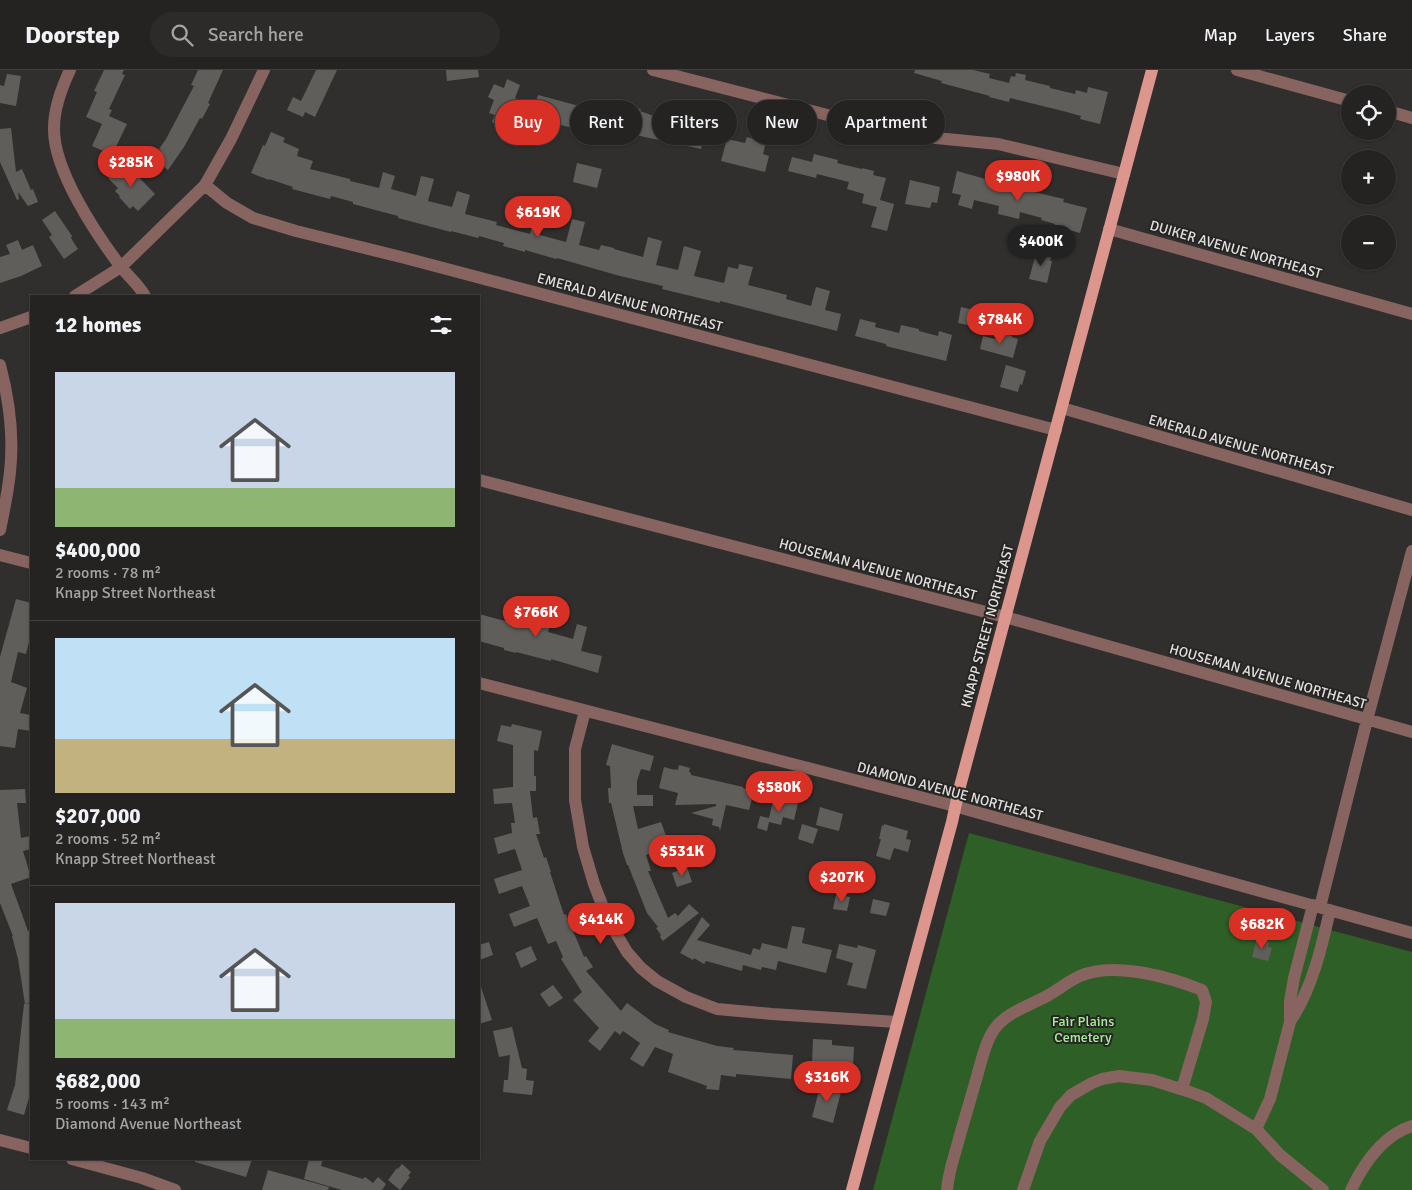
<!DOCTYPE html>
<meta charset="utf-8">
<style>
:root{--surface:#252322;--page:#2d2b2a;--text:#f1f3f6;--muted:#a3a4a5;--line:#424040;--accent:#d93025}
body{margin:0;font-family:Signika,sans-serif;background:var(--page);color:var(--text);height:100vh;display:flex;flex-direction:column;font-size:19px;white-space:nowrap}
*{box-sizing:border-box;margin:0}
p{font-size:16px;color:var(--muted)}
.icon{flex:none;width:28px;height:28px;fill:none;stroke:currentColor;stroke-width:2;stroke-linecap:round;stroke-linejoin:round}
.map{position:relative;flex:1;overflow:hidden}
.details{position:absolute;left:30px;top:225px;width:450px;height:865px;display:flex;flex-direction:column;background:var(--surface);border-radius:0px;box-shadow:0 1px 4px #0004,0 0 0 1px var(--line)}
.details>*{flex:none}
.hud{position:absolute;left:495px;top:30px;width:475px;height:45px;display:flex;gap:10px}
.fabs{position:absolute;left:1341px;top:15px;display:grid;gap:10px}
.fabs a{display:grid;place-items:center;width:55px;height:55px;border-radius:50%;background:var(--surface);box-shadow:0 1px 4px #0004,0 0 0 1px var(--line);font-size:25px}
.price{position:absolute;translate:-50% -42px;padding:0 11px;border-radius:18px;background:var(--accent);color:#fff;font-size:16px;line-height:32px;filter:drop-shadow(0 1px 2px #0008)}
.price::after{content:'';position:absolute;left:50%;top:30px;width:15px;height:11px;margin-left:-8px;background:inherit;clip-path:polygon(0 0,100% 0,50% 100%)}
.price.selected{background:#222;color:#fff}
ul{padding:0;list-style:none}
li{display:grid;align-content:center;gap:10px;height:265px;padding:0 25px}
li+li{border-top:1px solid var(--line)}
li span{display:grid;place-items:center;height:155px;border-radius:0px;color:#555}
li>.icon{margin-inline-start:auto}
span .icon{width:90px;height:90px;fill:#fffc;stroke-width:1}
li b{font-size:21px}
h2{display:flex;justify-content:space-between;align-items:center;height:60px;padding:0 25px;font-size:21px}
.tag{padding:0 18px;border-radius:22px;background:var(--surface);box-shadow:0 1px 4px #0004,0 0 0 1px var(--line);font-size:18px;line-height:45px}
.tag.selected{background:var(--accent);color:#fff}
header{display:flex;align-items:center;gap:30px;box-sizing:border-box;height:70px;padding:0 25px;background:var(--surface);border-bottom:1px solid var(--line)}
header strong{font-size:24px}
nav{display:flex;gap:28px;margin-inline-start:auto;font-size:18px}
.search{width:350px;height:45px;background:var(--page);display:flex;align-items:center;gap:12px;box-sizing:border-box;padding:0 18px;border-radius:28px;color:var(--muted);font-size:19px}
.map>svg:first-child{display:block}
.green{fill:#2e5f26}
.building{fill:#605e5b}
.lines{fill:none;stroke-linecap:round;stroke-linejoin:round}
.minor{stroke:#87645f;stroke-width:12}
.major{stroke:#dd968d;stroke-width:12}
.labels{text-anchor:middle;stroke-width:4;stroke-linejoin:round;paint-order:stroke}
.street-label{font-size:14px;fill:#e2e1e0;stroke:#272523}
.park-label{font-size:14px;fill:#a6ee9b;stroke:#272523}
</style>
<header>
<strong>Doorstep</strong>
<div class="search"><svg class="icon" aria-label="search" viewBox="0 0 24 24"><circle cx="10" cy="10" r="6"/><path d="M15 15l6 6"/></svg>Search here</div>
<nav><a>Map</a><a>Layers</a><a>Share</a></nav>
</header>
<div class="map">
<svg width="1412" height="1120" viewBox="0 0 1412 1120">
<rect width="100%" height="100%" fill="#312f2d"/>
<path class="green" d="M969,763l443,119v238h-539z"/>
<path class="building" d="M104,0h20l-2,4 3,1 -16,34 3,1 -3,6 18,8 -15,31 -20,-9 10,-22 -16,-7 11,-25 -3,-1z
M198,0h25l-15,33 2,1 -8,15 -2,-1 -16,29 -16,23 -13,-10 6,-9 -2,-2 7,-10 28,-53 -3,-1z
M316,0h21l-22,47 -10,-5 -2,5 -16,-7 6,-13 8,4z
M446,0h32l1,7 -32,4z
M915,0h58l17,4 -1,4 20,5 2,-7 4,1 1,-4 10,2 -1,5 25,6v2l25,6 1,-4 11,3 1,-6 20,5 -8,32 -20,-5 1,-3 -18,-5 -53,-13 -1,4 -20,-5 1,-1 -49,-13 1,-2 -28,-8z
M7,4l14,2 -5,30 -16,-3v-18l4,1z
M507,9l13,6 -5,13 19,9 4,-12 60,16 2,-7 10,3 1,-5 30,7 -1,2 11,4 27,6v2l13,4 -1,4 14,4 -3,14 -75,-16 -2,8 -17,-4 1,-5 -6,-1 1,-5 -21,-5 -2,9 -57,-15 -2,4 -13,-6 -6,14 -10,-5 3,-7 -6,-2 5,-13 -6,-3 6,-13 10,4z
M11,58l5,44 6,-3 9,21 2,-1 5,13 -10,4 -10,-14 1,7 -2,1 -17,-38v-33z
M271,62l14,6 -2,4 16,7 -2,7 16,5 -3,8 40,10v2l29,7 4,-16 12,4 -4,13 25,7 5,-20 13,3 -6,22 24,6 5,-16 13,4 -5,19 32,8 -1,3 34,9 6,-24 10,2 -6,23 26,7 6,-23 13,3 -6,23 20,5 2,-5 13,3v1l29,8 5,-20 14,4 -6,24 22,5 6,-24 17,5 -7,25 30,7 4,-16 10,2 1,-5 14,3 -5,18 39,10 -1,4 25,7 5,-19 14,4 -5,19 16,4 -4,17 -117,-30v2l-58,-14 1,-3 -43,-10 -63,-18 -1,1 -31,-9v2l-22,-6 1,-3 -25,-7 -1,2 -27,-7v1l-53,-14v-2l-45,-12v-2l-22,-6 -1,3 -38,-10 1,-2 -24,-8v1l-18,-7 12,-28 2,1z
M747,67l19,5 -3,12 6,2 -4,16 -44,-11 6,-22 18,4z
M814,84l24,6 -1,3 25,6v-1l12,3 -1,4 13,3 -6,22 14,4 -7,27 -16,-4 6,-20 -15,-4 2,-9 -17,-5 2,-7 -32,-8 -1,4 -28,-7 4,-14 20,5z
M577,93l25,6 -5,19 -24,-6z
M123,94l3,4 2,-2 27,28 -17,17 -5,-5 -3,3 -11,-12 1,-1 -5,-5 3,-3 -10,-10z
M957,101l39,11v1l68,16 -1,3 24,6 -7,25 -26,-7 1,-2 -14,-4 1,-2 -22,-6 -1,7 -21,-5 1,-8 -25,-6 -2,9 -14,-4 3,-10 -9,-2z
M910,110l30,7 -3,16 -5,-1 -2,6 -25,-4z
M55,141l17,25 -1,2 7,11 -14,10 -15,-22 3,-2 -10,-15z
M18,170l4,10 11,-5 9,21 -21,10 -21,7v-26l10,-3 -4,-9z
M1037,180l15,3 -2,8h2l-5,22 -18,-4z
M961,237l16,4 -4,15 -15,-3z
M860,249l16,4 -1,4 24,6 2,-8 18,4v2l19,5 1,-5 13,4 -6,26 -60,-15v-2l-31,-8z
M1003,263l9,3v1l6,2 -5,19 -33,-9 3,-13 12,3 1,-3 5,1z
M1006,295l20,6 -4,14 -2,-1 -2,8 -18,-5z
M16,529l15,4v31l-5,20 -8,-2 -7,30 16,6 -7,25 11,2v16l-13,-2 -3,19 -15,-2v-89z
M511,529l10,2 -1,3 7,2 -1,5 26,6 -4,15 25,7 4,-15 10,3 -6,24 21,5 -4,17 -47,-14v2l-35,-9v1l-12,-3v-2l-25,-7v-27l26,7z
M512,654l30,7 -4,20 -4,-1v26h2v15h-6l3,27 4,-1 3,17h-4l8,24 2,-1 5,15h-1l14,43 2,-1 18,43 2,-1 7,11 -7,4 35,40 6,-8 28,21 14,6 -1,2 49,14 17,2 -1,2 60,5 -2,24 -55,-5v3l-15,-2 -2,15 -13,-1 1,-3 -39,-14 5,-18 -18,-7 -12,20 -13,-8 10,-16 -17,-12 -3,4 -5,-4 -15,20 -12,-10 11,-13 -26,-28 9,-8 -21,-33 2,-2 -7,-16 -8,3 -11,-26 -23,9 -5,-13 21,-8 -8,-20 -23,8 -5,-15 28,-9 -7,-21 -17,5 -4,-16 18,-5 -1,-10h4l-3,-20 -18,1 -1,-15 20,-2v-42l-16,-4 4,-16 10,2z
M612,674l42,12 -4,15 -9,-2 -4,12v14h16v11h-20l5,23 23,-7 9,25 -24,8 5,16h-3l20,47 7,-5 3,3 11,-12 10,9 -36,28 -3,-4 1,-2 -5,-7 2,-1 -11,-14 -19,-48h-1l-4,-12 -12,-50h-2l-1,-15h3l-1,-22 -4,-1z
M679,695l11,3 -1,4 2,1v2l52,12v1l11,3 -5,19 -23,-5 -6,26 -1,-4 -7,-2 1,-6 -22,-6 25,-7v-2l-41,1 3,-12 -19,-5 5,-21 11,3v-1l3,1z
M25,719l1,14h-9l4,35 10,-2v13l-8,2 8,26 -20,7 17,47h3v72l-6,1 -7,-45 -6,-23h1l-13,-33v-113z
M774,727l24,6 -4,17 -11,-3 -2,8 -12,-3 -2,9 -10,-3 3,-12 9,2z
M820,737l23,7 -4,17 -23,-6z
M802,754l16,5 -5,15 -15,-5z
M884,754l24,7 -2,8 5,1 -3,12 -14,-4 -4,12 -14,-4 5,-17h-2l3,-14 2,1z
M687,797l5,15 -15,5 -5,-14z
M836,825l14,2 -3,14 -14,-2z
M873,829l17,4 -4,13 -16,-3z
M702,847l8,8 -13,15 54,15 2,-7 7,2 2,-7 25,6 5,-23 13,2 -3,15 30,7 -6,23 -48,-12 -2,9 -14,-3 -1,3 -18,-5 -1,6 -36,-10 -2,3 -10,-6 -1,2 -13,-7z
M1257,868l12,4 -1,5 4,1 -4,13 -16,-4z
M489,872l4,13 -14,5v-15z
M839,874l18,4 1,-3 18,5 -10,39 -19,-4 6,-22 -17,-5z
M531,876l6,14 -16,8 -6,-15z
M553,915l10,13 -14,9 -9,-13z
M479,917h2l11,33 -13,4z
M24,934h7v87l-7,24 -17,-5 8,-25z
M512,957l10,41 5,1 -1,11 8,1 -2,14 -29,-3 1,-12h4l2,-25 -11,2 -6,-26z
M813,969l19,1v5l22,2 -1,19 -26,-2 -2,17 -12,-1 1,-16 -2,-1z
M821,1013l21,5 -9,35 -21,-6z
M195,1089h57l-6,18 -51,-15z
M309,1089h14l-2,7 42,13 2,-2 8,6 5,-6 8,7 -4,6h-40l-38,-11z
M402,1094l9,8 -3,4 2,1 -10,13 -12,-10 9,-12 1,1z
M268,1100l61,17 -1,3h-66z"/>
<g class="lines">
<path class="minor" d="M70,0c-8,17 -16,39 -16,58 -1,42 42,106 67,139 8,10 18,18 24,29
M653,0l252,65 93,9 126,30
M1237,0l113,31
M1388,41l24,7
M205,115l22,18 26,15 43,13 109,27 651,172
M1109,159l303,85
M75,226l46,-29 84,-82 26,-46 33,-69
M0,258l31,-11
M0,295c9,34 14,71 10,107 -2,20 -6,39 -10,58
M1062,338l350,102
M479,410l526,137 407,115
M0,485l31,8
M479,613l468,121 465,129
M585,641l-10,38v51l8,47 11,37 14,36 19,32 14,16 16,13 29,16 31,12 55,5 125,8
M1320,837l47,-187 45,-169
M1291,950c21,-31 31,-74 39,-110
M1256,1059l14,-30 20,-77v-21l4,-23 19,-73
M0,1070l31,8
M72,1089l70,19 33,12
M947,1120c1,-15 6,-30 10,-44 7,-26 15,-51 22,-77 4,-14 8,-31 17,-42 11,-14 30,-20 45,-28 14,-6 25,-17 39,-23 33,-15 90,1 122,14l4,12 -3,17 -21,70
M1023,1120l17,-49 20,-34 11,-12 21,-12 10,-4 17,-3 33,4 38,12 16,6 50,31 24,26 43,35
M1351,1120c13,-27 32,-55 61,-64"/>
<path class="major" d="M852,1120l100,-368 7,-32 193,-720"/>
</g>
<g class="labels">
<g class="street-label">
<text transform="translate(1236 179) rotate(16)" y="5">DUIKER AVENUE NORTHEAST</text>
<text transform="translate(630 232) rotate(15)" y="5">EMERALD AVENUE NORTHEAST</text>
<text transform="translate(1241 375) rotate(16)" y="5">EMERALD AVENUE NORTHEAST</text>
<text transform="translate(878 499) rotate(15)" y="5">HOUSEMAN AVENUE NORTHEAST</text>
<text transform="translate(987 556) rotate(-75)" y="5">KNAPP STREET NORTHEAST</text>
<text transform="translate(1268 606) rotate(16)" y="5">HOUSEMAN AVENUE NORTHEAST</text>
<text transform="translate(950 721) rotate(15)" y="5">DIAMOND AVENUE NORTHEAST</text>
</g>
<g class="park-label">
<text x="1083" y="956">Fair Plains<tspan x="1083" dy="16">Cemetery</tspan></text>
</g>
</g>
</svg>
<div class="fabs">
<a><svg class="icon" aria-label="locate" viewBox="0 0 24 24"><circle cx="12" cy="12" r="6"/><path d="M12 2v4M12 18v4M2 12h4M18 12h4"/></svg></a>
<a>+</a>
<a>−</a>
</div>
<b class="price" style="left:131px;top:118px">$285K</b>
<b class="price" style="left:1018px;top:132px">$980K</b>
<b class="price" style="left:538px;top:168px">$619K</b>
<b class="price selected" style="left:1041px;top:197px">$400K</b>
<b class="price" style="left:1000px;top:275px">$784K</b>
<b class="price" style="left:536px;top:568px">$766K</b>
<b class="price" style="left:779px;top:743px">$580K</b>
<b class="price" style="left:682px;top:807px">$531K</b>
<b class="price" style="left:842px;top:833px">$207K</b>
<b class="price" style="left:601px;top:875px">$414K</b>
<b class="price" style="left:1262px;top:880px">$682K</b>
<b class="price" style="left:827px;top:1033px">$316K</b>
<div class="hud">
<a class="tag selected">Buy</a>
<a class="tag">Rent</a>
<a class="tag">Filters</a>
<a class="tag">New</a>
<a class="tag">Apartment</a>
</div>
<section class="details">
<h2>12 homes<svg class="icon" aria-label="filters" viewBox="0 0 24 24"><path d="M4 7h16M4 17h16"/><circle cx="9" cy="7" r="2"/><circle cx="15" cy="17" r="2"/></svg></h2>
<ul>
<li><span style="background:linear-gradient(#c9d6e8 75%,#8fb573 0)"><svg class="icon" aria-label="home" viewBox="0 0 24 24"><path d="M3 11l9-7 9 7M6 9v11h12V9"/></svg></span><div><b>$400,000</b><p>2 rooms · 78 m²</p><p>Knapp Street Northeast</p></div></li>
<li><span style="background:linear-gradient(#bfe0f5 65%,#c2b280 0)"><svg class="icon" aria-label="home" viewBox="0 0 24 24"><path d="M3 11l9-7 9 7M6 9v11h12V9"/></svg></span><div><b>$207,000</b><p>2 rooms · 52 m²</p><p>Knapp Street Northeast</p></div></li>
<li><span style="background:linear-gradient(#c9d6e8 75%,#8fb573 0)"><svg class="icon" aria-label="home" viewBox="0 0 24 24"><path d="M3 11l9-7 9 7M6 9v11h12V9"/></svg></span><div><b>$682,000</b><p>5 rooms · 143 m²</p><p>Diamond Avenue Northeast</p></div></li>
</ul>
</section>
</div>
